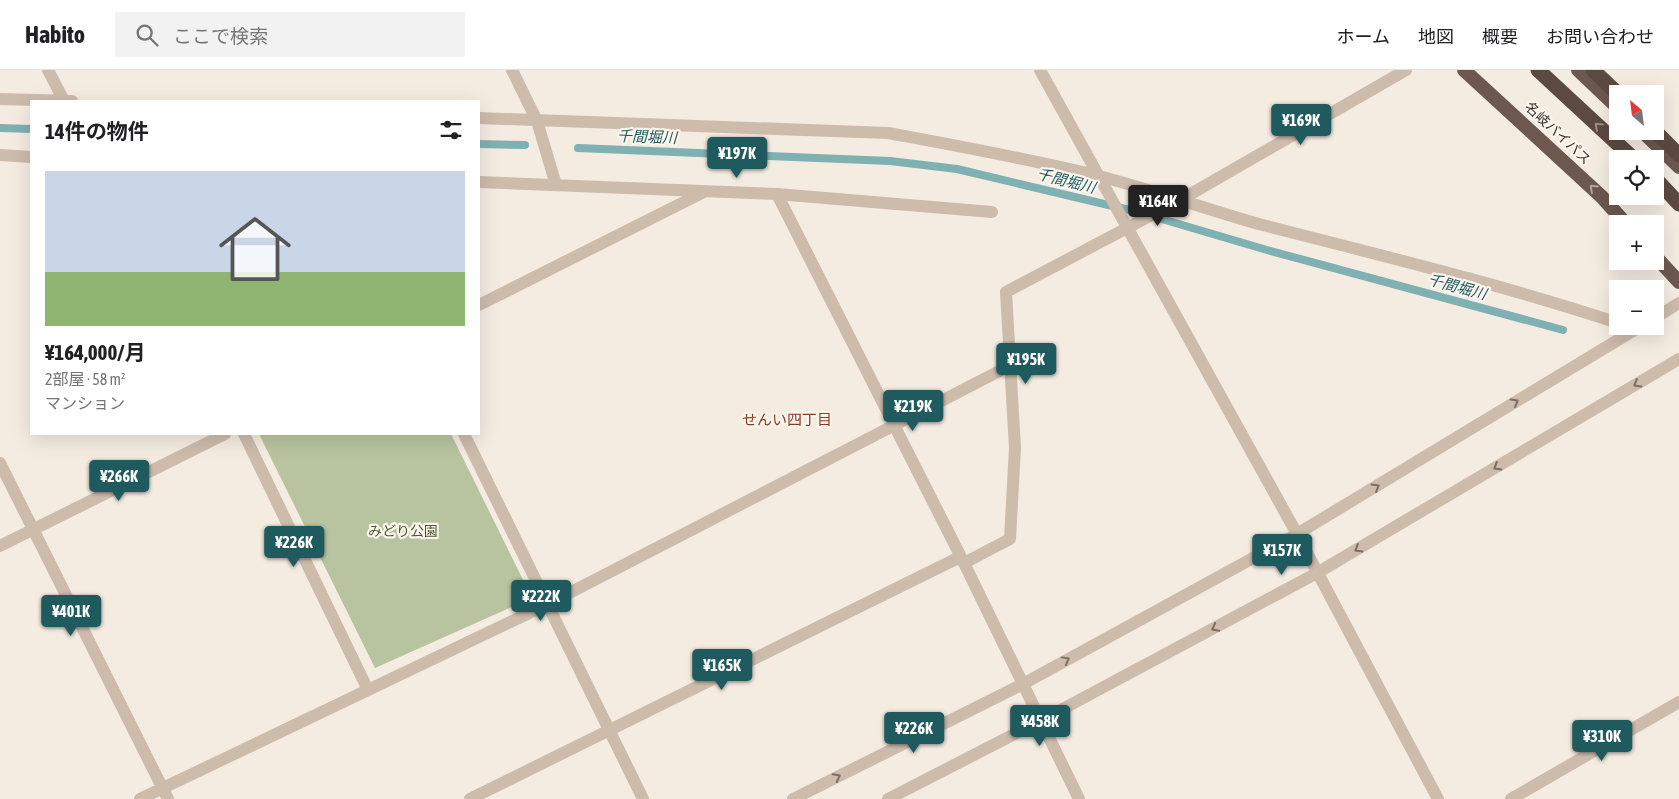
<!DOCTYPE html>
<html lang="ja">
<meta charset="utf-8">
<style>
:root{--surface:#fff;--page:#f2f2f2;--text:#202124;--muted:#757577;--line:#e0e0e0;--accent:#1f5a5e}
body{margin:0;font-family:"Asap Condensed","Noto Sans JP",sans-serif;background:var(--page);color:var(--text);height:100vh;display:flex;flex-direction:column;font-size:19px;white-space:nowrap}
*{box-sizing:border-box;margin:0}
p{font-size:16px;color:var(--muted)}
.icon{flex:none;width:28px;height:28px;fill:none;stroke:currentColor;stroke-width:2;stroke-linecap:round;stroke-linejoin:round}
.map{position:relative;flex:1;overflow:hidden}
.panel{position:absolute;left:30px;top:30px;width:450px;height:335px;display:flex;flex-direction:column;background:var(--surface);border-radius:0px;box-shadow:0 5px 20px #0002}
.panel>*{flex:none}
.needle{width:32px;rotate:332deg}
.fabs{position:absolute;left:1609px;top:15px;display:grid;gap:10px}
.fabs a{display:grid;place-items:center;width:55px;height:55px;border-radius:0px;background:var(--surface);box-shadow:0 5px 20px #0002;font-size:25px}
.price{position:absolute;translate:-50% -42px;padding:0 11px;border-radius:5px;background:var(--accent);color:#fff;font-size:16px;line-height:32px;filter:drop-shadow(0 1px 2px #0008)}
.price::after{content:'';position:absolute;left:50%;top:30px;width:15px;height:11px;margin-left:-8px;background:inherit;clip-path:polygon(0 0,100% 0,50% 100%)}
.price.current{background:#222;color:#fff}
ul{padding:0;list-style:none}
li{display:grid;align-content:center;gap:10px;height:265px;padding:0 15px}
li+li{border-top:1px solid var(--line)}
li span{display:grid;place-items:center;height:155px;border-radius:0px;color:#555}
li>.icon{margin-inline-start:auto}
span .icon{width:90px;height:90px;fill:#fffc;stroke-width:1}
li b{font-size:21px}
h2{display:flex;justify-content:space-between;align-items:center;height:60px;padding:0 15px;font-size:21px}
header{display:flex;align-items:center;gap:30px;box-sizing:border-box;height:70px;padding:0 25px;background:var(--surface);border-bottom:1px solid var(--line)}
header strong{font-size:24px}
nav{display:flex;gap:28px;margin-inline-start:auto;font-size:18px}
.search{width:350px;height:45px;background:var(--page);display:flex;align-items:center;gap:12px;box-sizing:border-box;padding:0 18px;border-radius:0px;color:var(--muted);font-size:19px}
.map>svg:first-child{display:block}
.green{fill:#b8c4a0}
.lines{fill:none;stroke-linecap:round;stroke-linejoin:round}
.stream{stroke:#7fb0b2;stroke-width:8}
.minor{stroke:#cdbbac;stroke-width:12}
.tertiary{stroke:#cdbbac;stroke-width:12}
.trunk{stroke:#6c584f;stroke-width:14}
.motorway{stroke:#5c4a42;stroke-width:15}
.oneway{stroke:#9c8e87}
.oneway2{stroke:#b4a69e}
.oneway3{stroke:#7d6f65}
.labels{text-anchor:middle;stroke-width:4.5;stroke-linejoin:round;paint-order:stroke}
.street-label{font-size:14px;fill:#3b302b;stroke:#fbf5ee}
.park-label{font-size:14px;fill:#4a5a2e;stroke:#fbf5ee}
.water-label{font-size:15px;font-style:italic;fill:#1f5a5e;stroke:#fbf5ee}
.neighbourhood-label{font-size:15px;fill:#8c3b22;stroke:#fbf5ee}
</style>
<header>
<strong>Habito</strong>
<div class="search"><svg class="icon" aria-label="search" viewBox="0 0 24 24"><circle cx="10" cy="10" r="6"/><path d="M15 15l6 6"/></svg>ここで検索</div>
<nav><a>ホーム</a><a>地図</a><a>概要</a><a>お問い合わせ</a></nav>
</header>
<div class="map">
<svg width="1679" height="729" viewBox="0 0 1679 729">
<rect width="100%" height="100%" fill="#f4ebe1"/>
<path class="green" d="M259,364h192l81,164 -157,70z"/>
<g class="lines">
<path class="stream" d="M0,58l31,1
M479,74l46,1
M578,78l312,13 67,8 181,43 129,38 296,80"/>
<path class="minor" d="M48,0l16,31
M512,0l25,51 19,64
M1040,0l257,464 141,265
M0,29l72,2
M479,48l409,15c70,13 142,26 211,43 54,14 107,33 160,48 120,31 241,60 359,99
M0,85l31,2
M479,112l298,12 215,18
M479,235l225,-113
M244,364l124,256
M464,364l179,365
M0,393l168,336
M0,476l225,-112
M964,493l46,-24 5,-91 -9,-156 176,-93 224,-129
M140,729l408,-195 463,-239
M470,729l490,-242
M1511,729l168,-97"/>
<path class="tertiary" d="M777,124l187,369 115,236
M1655,248l24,-15
M793,729l230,-115 274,-150 344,-208
M888,729l154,-79 275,-147 362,-214"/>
<path class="trunk" d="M1464,0l138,127 24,27
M1578,0l40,38
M1642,61l37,36
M1655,186l24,26"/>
<path class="motorway" d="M1538,0l96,89
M1593,0l25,24
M1655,61l24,24
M1655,108l24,26"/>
</g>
<defs><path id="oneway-chevron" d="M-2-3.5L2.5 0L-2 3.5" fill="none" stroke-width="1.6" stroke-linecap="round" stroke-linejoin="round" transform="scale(1.25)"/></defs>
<use class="oneway" href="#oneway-chevron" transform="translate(1598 56) rotate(-137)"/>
<use class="oneway2" href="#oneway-chevron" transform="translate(1593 118) rotate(-137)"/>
<g class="oneway3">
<use href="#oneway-chevron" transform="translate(1637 314) rotate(149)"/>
<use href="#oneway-chevron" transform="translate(1515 332) rotate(-31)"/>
<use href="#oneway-chevron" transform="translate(1497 397) rotate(149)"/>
<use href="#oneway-chevron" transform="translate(1376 417) rotate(-31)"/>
<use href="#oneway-chevron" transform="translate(1358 479) rotate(149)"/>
<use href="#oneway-chevron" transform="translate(1215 558) rotate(152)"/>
<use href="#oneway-chevron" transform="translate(1066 590) rotate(-29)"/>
<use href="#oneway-chevron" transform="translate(837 707) rotate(-27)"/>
</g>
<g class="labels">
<g class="street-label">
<text transform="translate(1558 63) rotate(43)" y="5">名岐バイパス</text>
</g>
<g class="park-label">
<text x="403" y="466">みどり公園</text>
</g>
<g class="water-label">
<text transform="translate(647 67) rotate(2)" y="5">千間堀川</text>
<text transform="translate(1066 111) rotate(14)" y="5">千間堀川</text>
<text transform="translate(1457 217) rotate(15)" y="5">千間堀川</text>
</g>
<g class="neighbourhood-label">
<text x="787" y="355">せんい四丁目</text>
</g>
</g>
</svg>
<div class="fabs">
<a><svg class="needle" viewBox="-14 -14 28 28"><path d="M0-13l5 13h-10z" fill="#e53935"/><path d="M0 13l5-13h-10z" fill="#757577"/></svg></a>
<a><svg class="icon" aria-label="locate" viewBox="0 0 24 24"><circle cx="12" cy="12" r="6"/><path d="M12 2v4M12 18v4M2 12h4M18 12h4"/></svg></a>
<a>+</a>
<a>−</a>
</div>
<b class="price" style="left:1301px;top:76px">¥169K</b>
<b class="price" style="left:737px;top:109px">¥197K</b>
<b class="price current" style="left:1158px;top:157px">¥164K</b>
<b class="price" style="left:1026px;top:315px">¥195K</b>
<b class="price" style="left:913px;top:362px">¥219K</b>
<b class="price" style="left:119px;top:432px">¥266K</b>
<b class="price" style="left:294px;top:498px">¥226K</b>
<b class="price" style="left:1282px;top:506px">¥157K</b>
<b class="price" style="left:541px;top:552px">¥222K</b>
<b class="price" style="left:71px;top:567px">¥401K</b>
<b class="price" style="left:722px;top:621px">¥165K</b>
<b class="price" style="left:1040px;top:677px">¥458K</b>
<b class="price" style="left:914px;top:684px">¥226K</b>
<b class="price" style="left:1602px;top:692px">¥310K</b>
<section class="panel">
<h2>14件の物件<svg class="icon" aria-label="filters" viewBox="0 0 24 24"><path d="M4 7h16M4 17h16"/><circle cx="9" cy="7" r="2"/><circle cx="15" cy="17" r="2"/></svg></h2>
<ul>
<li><span style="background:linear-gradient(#c9d6e8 65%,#8fb573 0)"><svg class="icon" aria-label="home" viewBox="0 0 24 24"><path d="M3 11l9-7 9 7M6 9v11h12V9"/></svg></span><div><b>¥164,000/月</b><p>2部屋 · 58 m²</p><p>マンション</p></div></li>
</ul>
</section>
</div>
